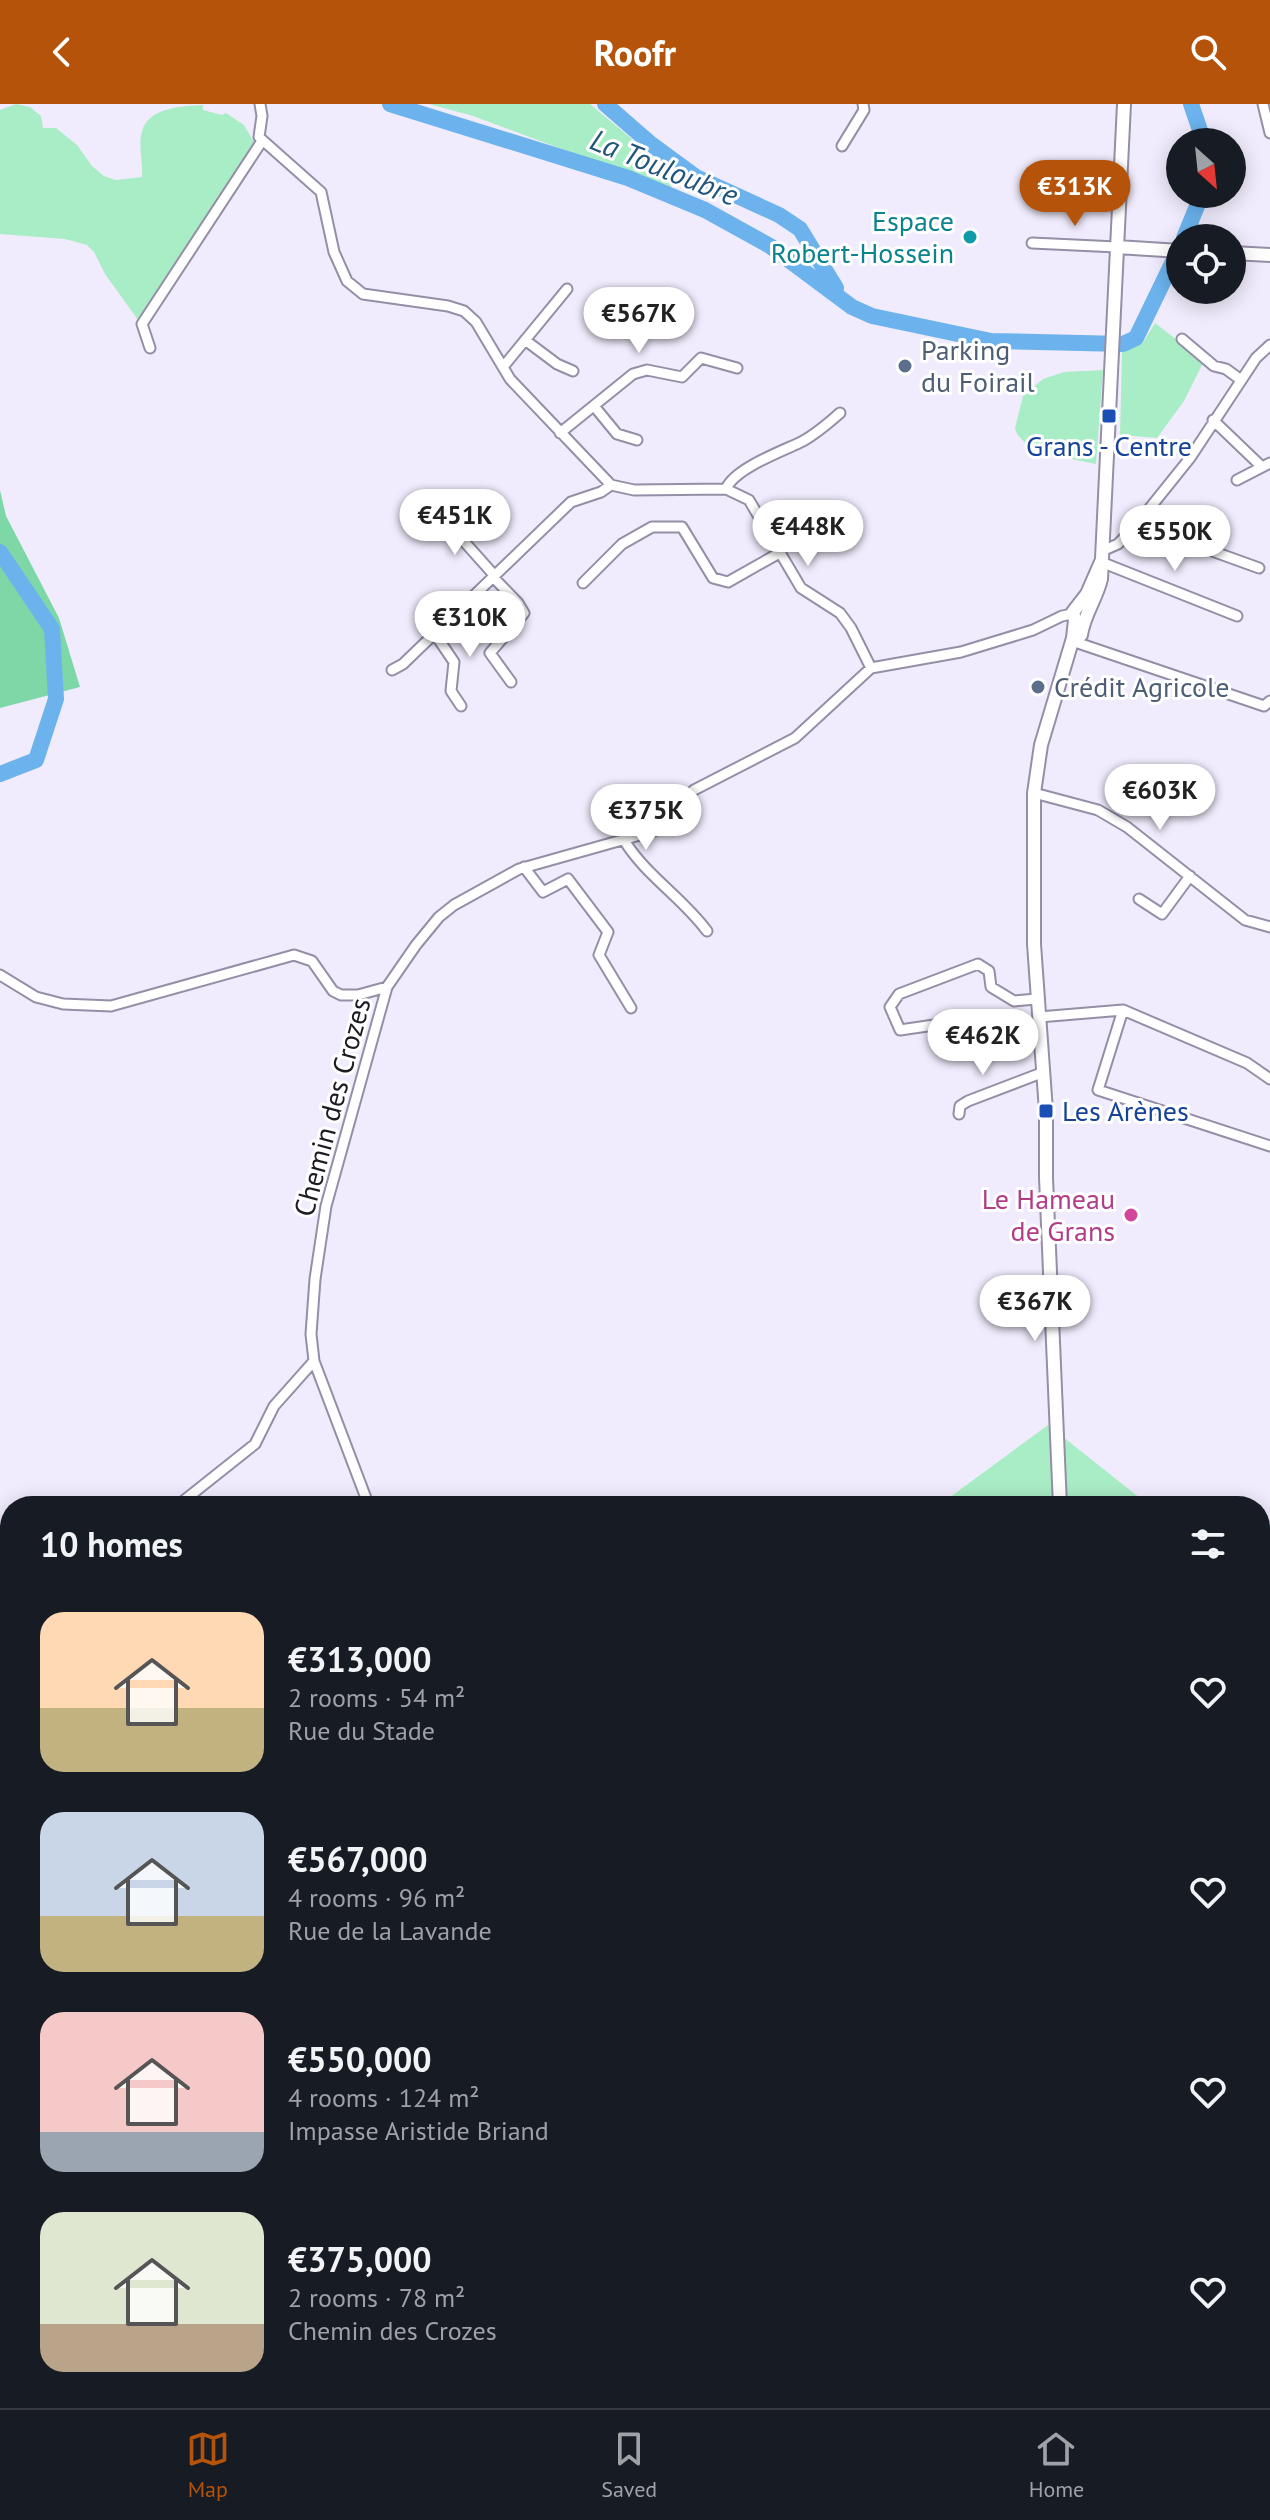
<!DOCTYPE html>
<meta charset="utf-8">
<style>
:root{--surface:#171b24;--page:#20242c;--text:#f1f3f6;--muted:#9ea1a6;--line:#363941;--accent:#b45309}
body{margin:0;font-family:"PT Sans",sans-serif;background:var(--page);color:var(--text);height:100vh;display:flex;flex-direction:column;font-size:30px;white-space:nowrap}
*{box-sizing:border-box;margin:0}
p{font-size:26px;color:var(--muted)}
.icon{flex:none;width:44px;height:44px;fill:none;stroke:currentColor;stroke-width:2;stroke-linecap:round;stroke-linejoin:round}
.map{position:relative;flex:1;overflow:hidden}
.details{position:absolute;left:0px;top:1392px;width:1270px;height:912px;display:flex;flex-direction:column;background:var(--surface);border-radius:32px 32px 0 0;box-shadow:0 4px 20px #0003}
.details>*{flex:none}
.needle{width:52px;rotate:153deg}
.fabs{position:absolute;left:1166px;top:24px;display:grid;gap:16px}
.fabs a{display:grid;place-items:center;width:80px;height:80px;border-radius:50%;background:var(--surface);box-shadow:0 4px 20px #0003;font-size:40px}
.price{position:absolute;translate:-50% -68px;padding:0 18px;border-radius:28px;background:#fff;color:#222;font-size:26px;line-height:52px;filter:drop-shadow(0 2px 4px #0008)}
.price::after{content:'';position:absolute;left:50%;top:48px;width:24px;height:18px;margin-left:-12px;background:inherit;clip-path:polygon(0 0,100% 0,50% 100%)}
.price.active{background:var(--accent);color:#fff}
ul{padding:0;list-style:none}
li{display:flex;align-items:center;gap:24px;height:200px;padding:0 40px}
li span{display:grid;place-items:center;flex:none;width:224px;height:160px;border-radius:24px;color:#555}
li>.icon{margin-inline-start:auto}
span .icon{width:96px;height:96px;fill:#fffc;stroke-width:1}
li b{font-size:34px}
h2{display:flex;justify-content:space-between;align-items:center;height:96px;padding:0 40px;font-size:34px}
header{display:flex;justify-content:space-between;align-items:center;height:104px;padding:0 40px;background:var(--accent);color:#fff;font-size:36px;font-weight:700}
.tab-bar{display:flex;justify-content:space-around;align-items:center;height:112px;border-top:2px solid var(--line);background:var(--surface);font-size:22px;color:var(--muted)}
.tab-bar a{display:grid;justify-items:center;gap:4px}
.tab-bar .active{color:var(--accent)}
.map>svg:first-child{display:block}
.green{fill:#a9edc6}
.forest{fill:#7dd7a6}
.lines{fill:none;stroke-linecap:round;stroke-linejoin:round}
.river{stroke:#6cb3ee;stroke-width:16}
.street-casing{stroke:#958ea7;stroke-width:13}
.secondary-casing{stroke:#958ea7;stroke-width:16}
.street{stroke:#fff;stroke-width:9}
.secondary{stroke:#fff;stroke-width:12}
.culture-dot{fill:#0f9aa8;stroke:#fff;stroke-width:3}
.service-dot{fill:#5c6f8a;stroke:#fff;stroke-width:3}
.transit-dot{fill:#1a4fb4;stroke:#fff;stroke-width:3}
.hotel-dot{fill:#d1479c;stroke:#fff;stroke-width:3}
.labels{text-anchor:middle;stroke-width:6;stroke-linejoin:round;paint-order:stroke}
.culture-label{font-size:28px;fill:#0d838f;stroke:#fff;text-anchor:end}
.service-label{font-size:28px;fill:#4e5e75;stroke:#fff;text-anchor:start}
.transit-label{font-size:28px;fill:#164399;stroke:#fff}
.street-label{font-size:28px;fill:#1d1a23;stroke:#fff}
.hotel-label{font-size:28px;fill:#b23c85;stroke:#fff;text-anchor:end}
.water-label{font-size:30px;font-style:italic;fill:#21557c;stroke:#fff}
</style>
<header><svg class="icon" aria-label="back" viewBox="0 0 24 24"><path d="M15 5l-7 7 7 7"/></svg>Roofr<svg class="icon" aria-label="search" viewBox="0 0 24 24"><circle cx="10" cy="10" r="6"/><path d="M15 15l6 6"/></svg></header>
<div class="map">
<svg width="1270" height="2304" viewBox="0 0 1270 2304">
<rect width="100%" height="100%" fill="#f1ecfd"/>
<path class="green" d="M16,0l14,3 11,9 2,12h13l21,17 15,21 12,10 12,4 26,-3c1,-15 -4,-32 0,-46 7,-24 41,-25 61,-26v5l19,5 4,-2 18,12 10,17 -116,178 -33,-46 -11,-22 -7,-7 -22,-6 -65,-5v-124z
M429,0h161l85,71 -2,11 -6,2 -194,-72z
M1155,219l49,38 -20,40 -27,37 -37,-3 2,-83 20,-8z
M1103,266l-7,94 -64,-13 -15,-17 -2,-6 8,-32 20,-17 21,-7z
M1048,1321l102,81h-212z
M1260,1484l10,7v813h-1270v-421l10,-7v418h1250z"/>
<path class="forest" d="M0,386l6,26 53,102 21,69 -80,21z"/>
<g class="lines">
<path class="river" d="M390,0l238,74 77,32 65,36 82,61 20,9 119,25 132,3 13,-6 44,-91
M605,0l46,40 45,33 83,38 21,14 36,59
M1191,0l13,38
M1184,134l18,-44
M0,448l52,77 4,70 -20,61 -36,14"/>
<defs>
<path id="street" d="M260,0l2,12 -3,21 62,55 13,60 13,29 16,13 85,12 16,5 12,11 34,57 101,106 23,5 92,-1 23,11 52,88 39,25 11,15 20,40
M1263,0l7,29
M842,42l22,-36 -1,-6
M1032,139l85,4
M1182,235l32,27 12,3 15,11
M525,236l32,24 16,7
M150,244l-8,-24 120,-183
M503,263l64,-78
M594,302l23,28 20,6
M1213,316l49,47
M560,329l73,-59 14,-4 35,7 19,-19 36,10
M1237,376l33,-17
M726,385c8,-20 54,-37 73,-46 15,-7 28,-19 41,-30
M435,412l17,12 42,47
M1137,420l122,44
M1102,447l16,-7 19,-20 53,-66 66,-100 14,-13
M1101,458l136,54
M493,473l25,26 6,10 -34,40 21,29
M583,479l39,-39 30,-17h30l31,51 15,4 53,-30
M435,530l19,28 -3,29 10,15
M1078,539l186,63 6,-5
M392,566l11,-6 168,-162 30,-10 10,-7
M1034,689l64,17 29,17 118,93 25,7
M624,736c22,36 58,57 83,91
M524,763l19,25 25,-13 40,53 -9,23 32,53
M1139,795l23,15 28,-38
M0,871l36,22 27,7 48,2 183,-51 18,6 21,30 8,4h17l29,-8
M1123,906l-25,80 172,56
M1039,913l84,-7 124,53 23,16
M941,920l-41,6 -10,-23 9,-13 79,-30 11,7 2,16 23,14 23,-2
M959,1010l1,-8 8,-5 76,-29
M177,1402l78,-62 19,-38 40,-45
M369,1402l-55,-145 -3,-27 4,-55 11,-73 61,-219 29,-42 23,-28 15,-12 65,-36 135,-38 40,-41 101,-52 76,-70 90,-16 72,-22 29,-14 10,-2
M0,1581l10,-12
M239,2304l3,-10"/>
<path id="secondary" d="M1117,143l63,4
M1232,149l38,2
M1081,531c3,-21 15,-35 20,-56l23,-475
M1060,1402l-14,-328v-67l-12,-167v-151l7,-48 32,-107 2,-18 -2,-8 14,-18 14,-32
M1149,2304l1,-10"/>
</defs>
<use href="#street" class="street-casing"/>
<use href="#secondary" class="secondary-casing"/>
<use href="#street" class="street"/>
<use href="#secondary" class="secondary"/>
</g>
<circle class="culture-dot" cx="970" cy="133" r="8"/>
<g class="service-dot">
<circle cx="905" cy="262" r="8"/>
<circle cx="1038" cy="583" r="8"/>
</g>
<g class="transit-dot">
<rect x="1101" y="304" width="16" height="16" rx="4"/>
<rect x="1038" y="999" width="16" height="16" rx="4"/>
</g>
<circle class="hotel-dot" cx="1131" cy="1111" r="8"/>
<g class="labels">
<g class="culture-label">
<text x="954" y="127">Espace<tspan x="954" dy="32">Robert-Hossein</tspan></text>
</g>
<g class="service-label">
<text x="921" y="256">Parking<tspan x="921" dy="32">du Foirail</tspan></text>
<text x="1054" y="593">Crédit Agricole</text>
</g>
<g class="transit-label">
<text x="1109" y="352">Grans - Centre</text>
<text x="1062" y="1017" text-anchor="start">Les Arènes</text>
</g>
<g class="street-label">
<text transform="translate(332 1003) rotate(-75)" y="10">Chemin des Crozes</text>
</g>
<g class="hotel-label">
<text x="1115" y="1105">Le Hameau<tspan x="1115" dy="32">de Grans</tspan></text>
</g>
<g class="water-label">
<text transform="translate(664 64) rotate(22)" y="10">La Touloubre</text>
</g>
</g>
</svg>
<div class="fabs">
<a><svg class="needle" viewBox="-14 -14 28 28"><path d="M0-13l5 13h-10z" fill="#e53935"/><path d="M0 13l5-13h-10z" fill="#9ea1a6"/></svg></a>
<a><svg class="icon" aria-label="locate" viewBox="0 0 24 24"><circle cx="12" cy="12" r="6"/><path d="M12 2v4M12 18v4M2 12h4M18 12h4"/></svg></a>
</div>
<b class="price active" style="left:1075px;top:124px">€313K</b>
<b class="price" style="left:639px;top:251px">€567K</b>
<b class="price" style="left:455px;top:453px">€451K</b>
<b class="price" style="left:808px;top:464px">€448K</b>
<b class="price" style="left:1175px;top:469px">€550K</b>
<b class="price" style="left:470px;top:555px">€310K</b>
<b class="price" style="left:1160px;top:728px">€603K</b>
<b class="price" style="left:646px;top:748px">€375K</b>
<b class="price" style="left:983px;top:973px">€462K</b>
<b class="price" style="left:1035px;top:1239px">€367K</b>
<section class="details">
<h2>10 homes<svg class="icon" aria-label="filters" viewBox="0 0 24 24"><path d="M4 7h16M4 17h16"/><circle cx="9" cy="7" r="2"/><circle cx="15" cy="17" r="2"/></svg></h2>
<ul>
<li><span style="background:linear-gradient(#ffd9b3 60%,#c2b280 0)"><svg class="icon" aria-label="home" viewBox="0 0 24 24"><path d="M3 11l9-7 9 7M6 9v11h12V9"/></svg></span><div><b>€313,000</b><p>2 rooms · 54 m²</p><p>Rue du Stade</p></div><svg class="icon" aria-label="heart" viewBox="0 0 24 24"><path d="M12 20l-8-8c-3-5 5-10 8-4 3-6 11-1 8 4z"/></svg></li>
<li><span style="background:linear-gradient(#c9d6e8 65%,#c2b280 0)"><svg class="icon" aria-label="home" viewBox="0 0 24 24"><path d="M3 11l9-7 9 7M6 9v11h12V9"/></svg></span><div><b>€567,000</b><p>4 rooms · 96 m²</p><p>Rue de la Lavande</p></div><svg class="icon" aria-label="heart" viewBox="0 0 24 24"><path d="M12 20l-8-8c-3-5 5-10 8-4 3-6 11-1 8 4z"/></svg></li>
<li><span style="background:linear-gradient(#f6c9c9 75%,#9aa5b1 0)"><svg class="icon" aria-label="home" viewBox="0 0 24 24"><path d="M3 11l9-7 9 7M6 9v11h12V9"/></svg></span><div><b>€550,000</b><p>4 rooms · 124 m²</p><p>Impasse Aristide Briand</p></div><svg class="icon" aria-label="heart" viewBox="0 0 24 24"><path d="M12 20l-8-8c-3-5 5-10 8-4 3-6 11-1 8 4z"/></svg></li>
<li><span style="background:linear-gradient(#dfe7d0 70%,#b9a48a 0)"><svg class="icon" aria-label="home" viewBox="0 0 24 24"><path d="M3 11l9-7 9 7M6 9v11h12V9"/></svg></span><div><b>€375,000</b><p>2 rooms · 78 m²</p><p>Chemin des Crozes</p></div><svg class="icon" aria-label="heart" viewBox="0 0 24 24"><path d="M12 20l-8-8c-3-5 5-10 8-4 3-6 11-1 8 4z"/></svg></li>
</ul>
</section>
</div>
<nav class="tab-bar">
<a class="active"><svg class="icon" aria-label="map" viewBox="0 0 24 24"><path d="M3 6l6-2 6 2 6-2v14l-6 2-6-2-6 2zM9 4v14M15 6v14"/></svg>Map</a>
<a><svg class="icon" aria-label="saved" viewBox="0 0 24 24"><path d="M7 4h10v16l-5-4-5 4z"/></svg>Saved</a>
<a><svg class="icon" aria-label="home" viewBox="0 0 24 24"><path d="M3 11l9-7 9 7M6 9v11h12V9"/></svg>Home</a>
</nav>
